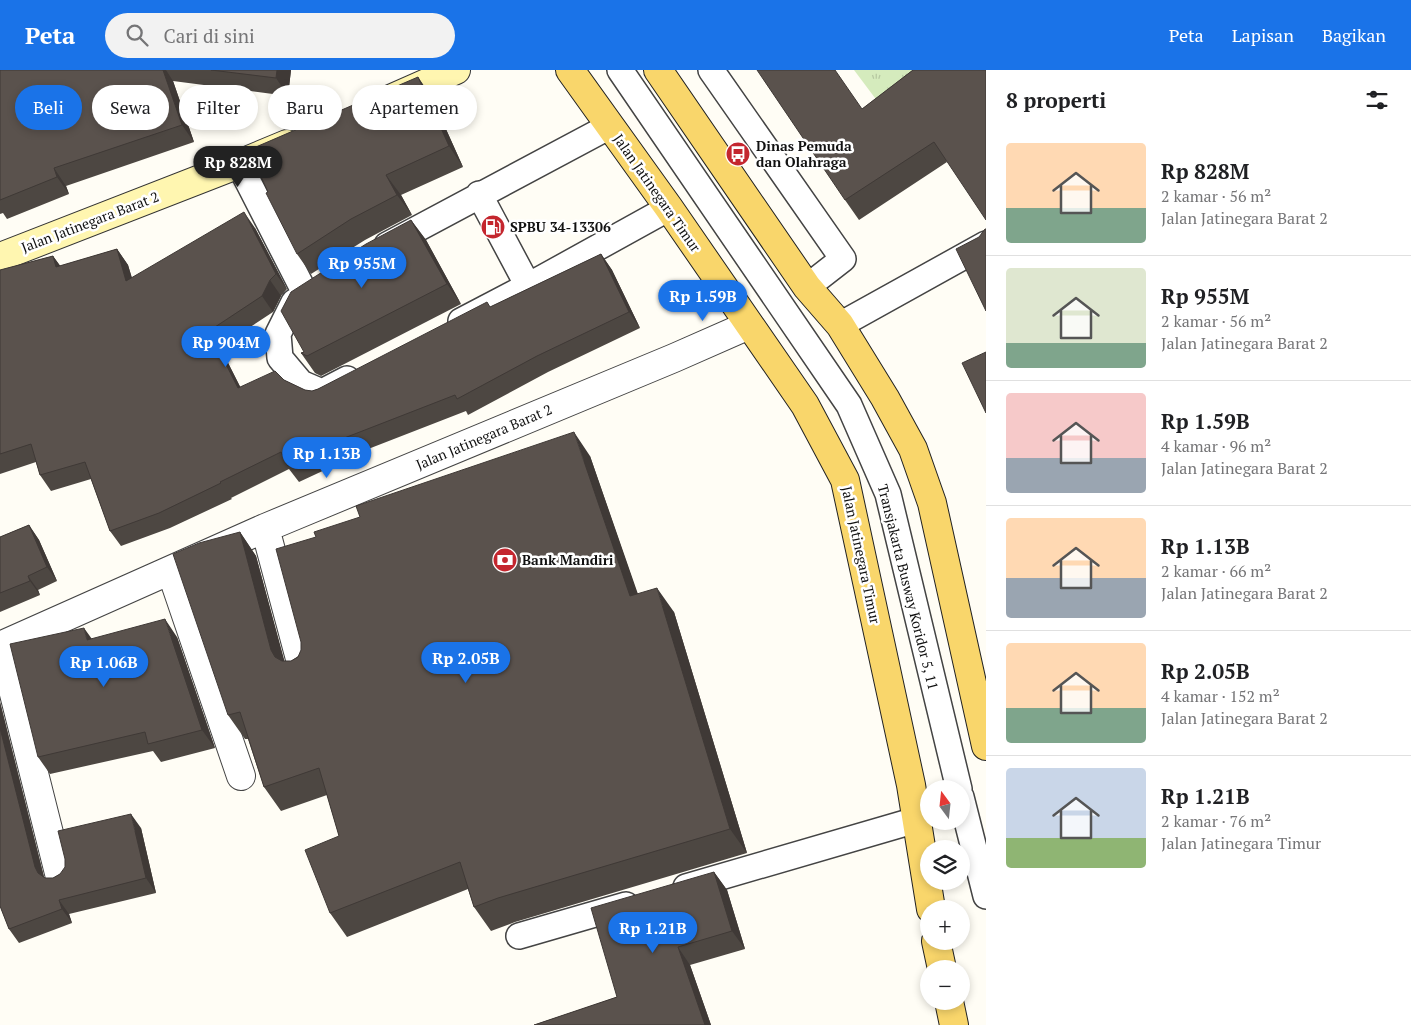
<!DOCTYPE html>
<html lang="id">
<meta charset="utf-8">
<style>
:root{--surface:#fff;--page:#f2f2f2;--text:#202124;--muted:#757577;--line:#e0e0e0;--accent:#1a73e8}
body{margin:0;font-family:"PT Serif",serif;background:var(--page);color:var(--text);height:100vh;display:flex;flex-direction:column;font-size:19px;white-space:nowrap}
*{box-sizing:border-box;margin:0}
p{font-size:16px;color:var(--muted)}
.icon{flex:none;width:28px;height:28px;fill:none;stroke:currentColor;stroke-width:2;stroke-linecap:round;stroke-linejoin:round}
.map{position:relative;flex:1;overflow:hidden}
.panel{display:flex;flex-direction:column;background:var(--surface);width:425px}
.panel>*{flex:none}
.hud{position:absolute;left:15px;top:15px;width:475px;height:45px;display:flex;gap:10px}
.needle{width:32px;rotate:345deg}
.controls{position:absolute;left:920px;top:710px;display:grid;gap:10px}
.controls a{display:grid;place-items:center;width:50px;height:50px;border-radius:50%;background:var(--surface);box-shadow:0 2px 8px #0003;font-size:25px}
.price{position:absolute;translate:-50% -42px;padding:0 11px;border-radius:18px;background:var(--accent);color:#fff;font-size:16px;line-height:32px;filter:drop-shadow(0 1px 2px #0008)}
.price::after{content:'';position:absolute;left:50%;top:30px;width:15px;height:11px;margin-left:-8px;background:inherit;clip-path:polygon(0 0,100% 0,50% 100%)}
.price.active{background:#222;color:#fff}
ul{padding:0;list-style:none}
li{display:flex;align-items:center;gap:15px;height:125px;padding:0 20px}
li+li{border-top:1px solid var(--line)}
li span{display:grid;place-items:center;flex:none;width:140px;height:100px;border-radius:5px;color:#555}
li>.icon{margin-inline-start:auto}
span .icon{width:60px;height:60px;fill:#fffc;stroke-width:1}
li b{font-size:21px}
h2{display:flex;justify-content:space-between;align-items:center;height:60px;padding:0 20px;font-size:21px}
.chip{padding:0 18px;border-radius:22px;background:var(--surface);box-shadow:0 2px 8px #0003;font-size:18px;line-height:45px}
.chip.active{background:var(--accent);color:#fff}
header{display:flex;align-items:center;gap:30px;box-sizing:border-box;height:70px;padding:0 25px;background:var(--accent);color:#fff}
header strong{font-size:24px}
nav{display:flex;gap:28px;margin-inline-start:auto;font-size:18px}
.search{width:350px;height:45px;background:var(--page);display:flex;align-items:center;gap:12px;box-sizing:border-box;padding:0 18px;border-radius:28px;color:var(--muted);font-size:19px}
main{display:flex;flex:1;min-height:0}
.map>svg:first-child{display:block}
.park{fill:url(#park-tufts)}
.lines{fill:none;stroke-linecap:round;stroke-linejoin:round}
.lane-casing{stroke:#444;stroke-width:28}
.street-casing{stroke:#444;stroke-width:30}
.secondary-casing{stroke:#333;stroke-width:30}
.primary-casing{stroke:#222;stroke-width:30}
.lane{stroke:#fff;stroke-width:25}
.street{stroke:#fff;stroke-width:28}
.secondary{stroke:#fff6b0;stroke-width:28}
.primary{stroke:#f9d66b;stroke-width:28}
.wall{fill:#4d4742}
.shaded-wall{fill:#3f3936}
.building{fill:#5a524d;stroke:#3f3936}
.labels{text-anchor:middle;stroke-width:5;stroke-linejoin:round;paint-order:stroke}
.poi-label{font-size:14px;font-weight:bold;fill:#111;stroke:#fff;text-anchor:start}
.street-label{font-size:14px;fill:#111;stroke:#fff}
</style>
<header>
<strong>Peta</strong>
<div class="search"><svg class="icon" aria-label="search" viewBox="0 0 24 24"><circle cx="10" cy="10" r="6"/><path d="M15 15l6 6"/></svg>Cari di sini</div>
<nav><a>Peta</a><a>Lapisan</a><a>Bagikan</a></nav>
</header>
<main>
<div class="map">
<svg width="986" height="955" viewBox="0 0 986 955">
<defs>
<pattern id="park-tufts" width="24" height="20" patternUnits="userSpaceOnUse" patternTransform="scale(1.25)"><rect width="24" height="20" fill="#d5ebbd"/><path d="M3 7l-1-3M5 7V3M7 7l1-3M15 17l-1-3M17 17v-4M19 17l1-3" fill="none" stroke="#b6c8a1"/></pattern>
</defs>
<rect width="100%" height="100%" fill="#fffdf5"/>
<path class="park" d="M854,0h81l-48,44z"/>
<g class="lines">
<defs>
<path id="lane" d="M620,0l229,335 39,89 71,295
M711,0l132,189 -36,28
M239,94l67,131
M479,124l49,92
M387,175l223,-119
M306,225l-12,7 -16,32 2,24 21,25 21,9 25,-13
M461,251l67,-35 141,-78
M840,255l146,-81
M961,727l25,99
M686,817l230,-67
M519,866l107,-31"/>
<path id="street" d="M265,458l38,142
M171,501l70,205
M0,576l265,-118 409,-170 75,-33
M2,576l58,231"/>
<path id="secondary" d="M388,30l68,-30
M0,187l239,-93 48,-20"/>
<path id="primary" d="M570,0l99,138 136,197 40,75 66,305 20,124
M658,0l149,217 33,38 45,73 28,51 19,54 54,243
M936,871l6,28
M949,931l5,24"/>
</defs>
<use href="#lane" class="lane-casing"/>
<use href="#street" class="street-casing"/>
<use href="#secondary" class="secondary-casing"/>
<use href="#primary" class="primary-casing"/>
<use href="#lane" class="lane"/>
<use href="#street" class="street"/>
<use href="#secondary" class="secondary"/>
<use href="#primary" class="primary"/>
</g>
<path class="wall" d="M0,0h291l-3,26 -115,-15 21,61 -128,44 3,8 -62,25 -4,-6 -3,1z
M913,0l34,92 -88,58 -14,-20 17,-91z
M418,7l14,21 31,69 -62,28 11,20 -47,25 -54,34 -14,-20z
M411,150l15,20 35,64 -140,72 -6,-3 -14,-20 3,-1z
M255,158l32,61 -6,7 -8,16 -53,35 20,40 44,-7 21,10 7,1 6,-2 283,-135 11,16 28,58 -92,44 -80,43 -2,-4 -139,54 2,3 -30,14 -10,-13 -58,29 1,1 -62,29 -49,18 -11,-15 -19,-52 -40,12 -11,-16 -4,-13 -36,12v-204l53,-14 7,10 57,-17 11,16 4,13z
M590,386l47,137 37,19 73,241 -232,69 -24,9 -17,-24 -6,-18 -121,48 -17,-24 9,-77 -12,-41 -46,16 -17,-24 -16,-48h-3l-17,-24 12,-183 16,24 28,105h7z
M29,455l10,15 18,41 -19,9 2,5 -40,17v-75z
M177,567l38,111 -54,14 -8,-11 -103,23 -12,-17 53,-118z
M0,632l44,175 1,1h8l88,-50 15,65 -87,21 3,9 -53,20 -10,-14 -9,-23z
M714,802l13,18 18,59 -55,16 21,60h-177l83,-28z"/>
<path class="shaded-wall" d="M163,0h3l7,11 21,61 -12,-17z
M277,0h14l-3,26 -12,-18z
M418,7l14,21 31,69 -14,-21z
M54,98l12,18 3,8 -12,-17z
M386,105l15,20 11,20 -15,-20z
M244,142l11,16 32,61 -11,-15z
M411,150l15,20 35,64 -14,-20z
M117,179l11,16 9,31 -11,-15z
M601,184l11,16 28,58 -11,-16z
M53,186l11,15 -8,-4z
M270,210l11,16 -8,16 -11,-16z
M209,261l11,16 29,57 -11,-16z
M574,362l16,24 57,164 -17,-24z
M29,455l10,15 18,41 -10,-14z
M240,462l16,24 32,118 -13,-17 -4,-7z
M28,506l10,14 2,5 -10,-14z
M657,518l17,24 73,241 -17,-24z
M165,549l12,18 38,111 -13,-18z
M84,558l13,18 -10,-6z
M0,632l45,179 -7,-8 -3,-6 -35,-139z
M131,744l10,14 15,65 -10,-15z
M714,802l13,18 18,59 -13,-18z
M59,830l10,14 3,9 -10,-14z
M678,877l12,18 21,60h-6z"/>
<path class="building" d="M0,0h163l19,55 -128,43 3,9 -57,23z
M211,0h66l-1,8z
M757,0h78l27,39 51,-39h73v150l-52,-78 -89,58z
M418,7l31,69 -63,29 11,20 -46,24 -54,35 -31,-61 2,-1 -19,-42z
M244,142l32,62 -6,6 -8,16 -53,35 29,57 37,-17 9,9 21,10 7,1 6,-2 169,-87 3,5 111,-53 28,58 -92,44 -80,43 -2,-4 -139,54 2,3 -30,14 -7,-14 -61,30 1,1 -62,30 -49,18 -25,-69 -45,13 -9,-31 -31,10v-184l53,-14 3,11 61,-18 9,32z
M411,150l36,64 -140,72 -6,-3 3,-1 -23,-41 10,-19 75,-48z
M985,159h1v82l-30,-62 23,-12z
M986,282v61l-24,-50z
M574,362l56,164 27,-8 73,241 -232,69 -24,9 -14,-45 -130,51 -25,-63 34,-14 -20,-68 -55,19 -24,-75 -12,3 -55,-161 26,-11 41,-11 31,118 4,7 7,4h9l7,-4 3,-7v-8l-25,-93 40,-12 -2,-5 46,-15 -4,-11z
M29,455l18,42 -19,9 2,5 -30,12v-56z
M165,549l37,111 -54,14 -3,-12 -107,25 -28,-113 74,-16 3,12z
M0,658l35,139 3,6 7,5h8l7,-4 5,-7v-8l-7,-28 73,-17 15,64 -87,22 3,9 -53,20 -9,-23z
M714,802l18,59 -54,16 27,78h-171l83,-28 -26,-89z"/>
<defs>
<symbol id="bus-disc" viewBox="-11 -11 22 22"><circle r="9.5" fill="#c4262e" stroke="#fff"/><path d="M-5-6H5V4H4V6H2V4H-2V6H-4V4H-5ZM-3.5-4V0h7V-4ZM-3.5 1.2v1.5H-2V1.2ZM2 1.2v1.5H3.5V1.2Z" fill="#fff"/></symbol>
<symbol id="fuel-disc" viewBox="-11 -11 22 22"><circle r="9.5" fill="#c4262e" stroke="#fff"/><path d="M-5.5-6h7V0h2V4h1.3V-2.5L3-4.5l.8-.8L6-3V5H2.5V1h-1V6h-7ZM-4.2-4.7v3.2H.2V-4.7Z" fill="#fff"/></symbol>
<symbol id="bank-disc" viewBox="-11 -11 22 22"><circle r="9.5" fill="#c4262e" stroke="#fff"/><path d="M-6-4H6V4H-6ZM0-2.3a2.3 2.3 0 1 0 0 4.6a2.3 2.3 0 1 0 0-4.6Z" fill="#fff"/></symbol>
</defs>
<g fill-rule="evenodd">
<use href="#bus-disc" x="724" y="70" width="28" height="28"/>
<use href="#fuel-disc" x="479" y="143" width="28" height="28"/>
<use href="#bank-disc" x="491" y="476" width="28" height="28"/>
</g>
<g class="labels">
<g class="poi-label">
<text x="756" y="81">Dinas Pemuda<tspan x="756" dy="16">dan Olahraga</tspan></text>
<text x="510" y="162">SPBU 34-13306</text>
<text x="522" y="495">Bank Mandiri</text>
</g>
<g class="street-label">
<text transform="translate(657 123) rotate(55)" y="5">Jalan Jatinegara Timur</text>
<text transform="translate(90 152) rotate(-21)" y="5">Jalan Jatinegara Barat 2</text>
<text transform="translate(484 367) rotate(-23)" y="5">Jalan Jatinegara Barat 2</text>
<text transform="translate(861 485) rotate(78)" y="5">Jalan Jatinegara Timur</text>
<text transform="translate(908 517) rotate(76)" y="5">Transjakarta Busway Koridor 5, 11</text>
</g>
</g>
</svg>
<div class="controls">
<a><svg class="needle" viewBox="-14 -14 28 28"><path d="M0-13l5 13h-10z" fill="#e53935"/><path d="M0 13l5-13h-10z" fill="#757577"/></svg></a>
<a><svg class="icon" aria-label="layers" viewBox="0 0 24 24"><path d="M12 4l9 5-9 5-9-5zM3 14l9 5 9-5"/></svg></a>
<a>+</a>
<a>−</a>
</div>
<b class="price active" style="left:238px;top:118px">Rp 828M</b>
<b class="price" style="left:362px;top:219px">Rp 955M</b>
<b class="price" style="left:703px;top:252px">Rp 1.59B</b>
<b class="price" style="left:226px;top:298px">Rp 904M</b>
<b class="price" style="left:327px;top:409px">Rp 1.13B</b>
<b class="price" style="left:466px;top:614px">Rp 2.05B</b>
<b class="price" style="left:104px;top:618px">Rp 1.06B</b>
<b class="price" style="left:653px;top:884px">Rp 1.21B</b>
<div class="hud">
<a class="chip active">Beli</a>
<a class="chip">Sewa</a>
<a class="chip">Filter</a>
<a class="chip">Baru</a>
<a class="chip">Apartemen</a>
</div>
</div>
<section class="panel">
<h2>8 properti<svg class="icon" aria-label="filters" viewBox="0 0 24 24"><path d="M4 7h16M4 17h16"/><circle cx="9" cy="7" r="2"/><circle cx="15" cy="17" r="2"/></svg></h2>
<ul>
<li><span style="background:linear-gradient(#ffd9b3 65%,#7fa58c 0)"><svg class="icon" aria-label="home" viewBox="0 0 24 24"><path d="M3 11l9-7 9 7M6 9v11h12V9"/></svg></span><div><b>Rp 828M</b><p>2 kamar · 56 m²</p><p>Jalan Jatinegara Barat 2</p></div></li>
<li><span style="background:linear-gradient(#dfe7d0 75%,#7fa58c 0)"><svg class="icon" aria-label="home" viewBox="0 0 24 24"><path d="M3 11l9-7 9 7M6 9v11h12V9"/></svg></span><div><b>Rp 955M</b><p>2 kamar · 56 m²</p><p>Jalan Jatinegara Barat 2</p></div></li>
<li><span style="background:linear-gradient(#f6c9c9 65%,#9aa5b1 0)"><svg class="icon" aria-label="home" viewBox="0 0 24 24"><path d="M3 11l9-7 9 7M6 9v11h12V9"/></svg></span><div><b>Rp 1.59B</b><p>4 kamar · 96 m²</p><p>Jalan Jatinegara Barat 2</p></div></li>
<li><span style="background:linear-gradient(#ffd9b3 60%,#9aa5b1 0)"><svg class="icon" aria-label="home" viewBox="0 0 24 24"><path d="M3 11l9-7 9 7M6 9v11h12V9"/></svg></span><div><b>Rp 1.13B</b><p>2 kamar · 66 m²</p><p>Jalan Jatinegara Barat 2</p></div></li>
<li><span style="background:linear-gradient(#ffd9b3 65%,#7fa58c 0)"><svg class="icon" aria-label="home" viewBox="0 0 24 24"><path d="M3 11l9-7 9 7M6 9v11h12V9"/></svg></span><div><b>Rp 2.05B</b><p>4 kamar · 152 m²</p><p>Jalan Jatinegara Barat 2</p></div></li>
<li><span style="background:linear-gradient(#c9d6e8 70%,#8fb573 0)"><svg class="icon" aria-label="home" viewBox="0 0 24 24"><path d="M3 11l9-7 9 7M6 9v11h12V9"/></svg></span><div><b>Rp 1.21B</b><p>2 kamar · 76 m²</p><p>Jalan Jatinegara Timur</p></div></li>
</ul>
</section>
</main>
